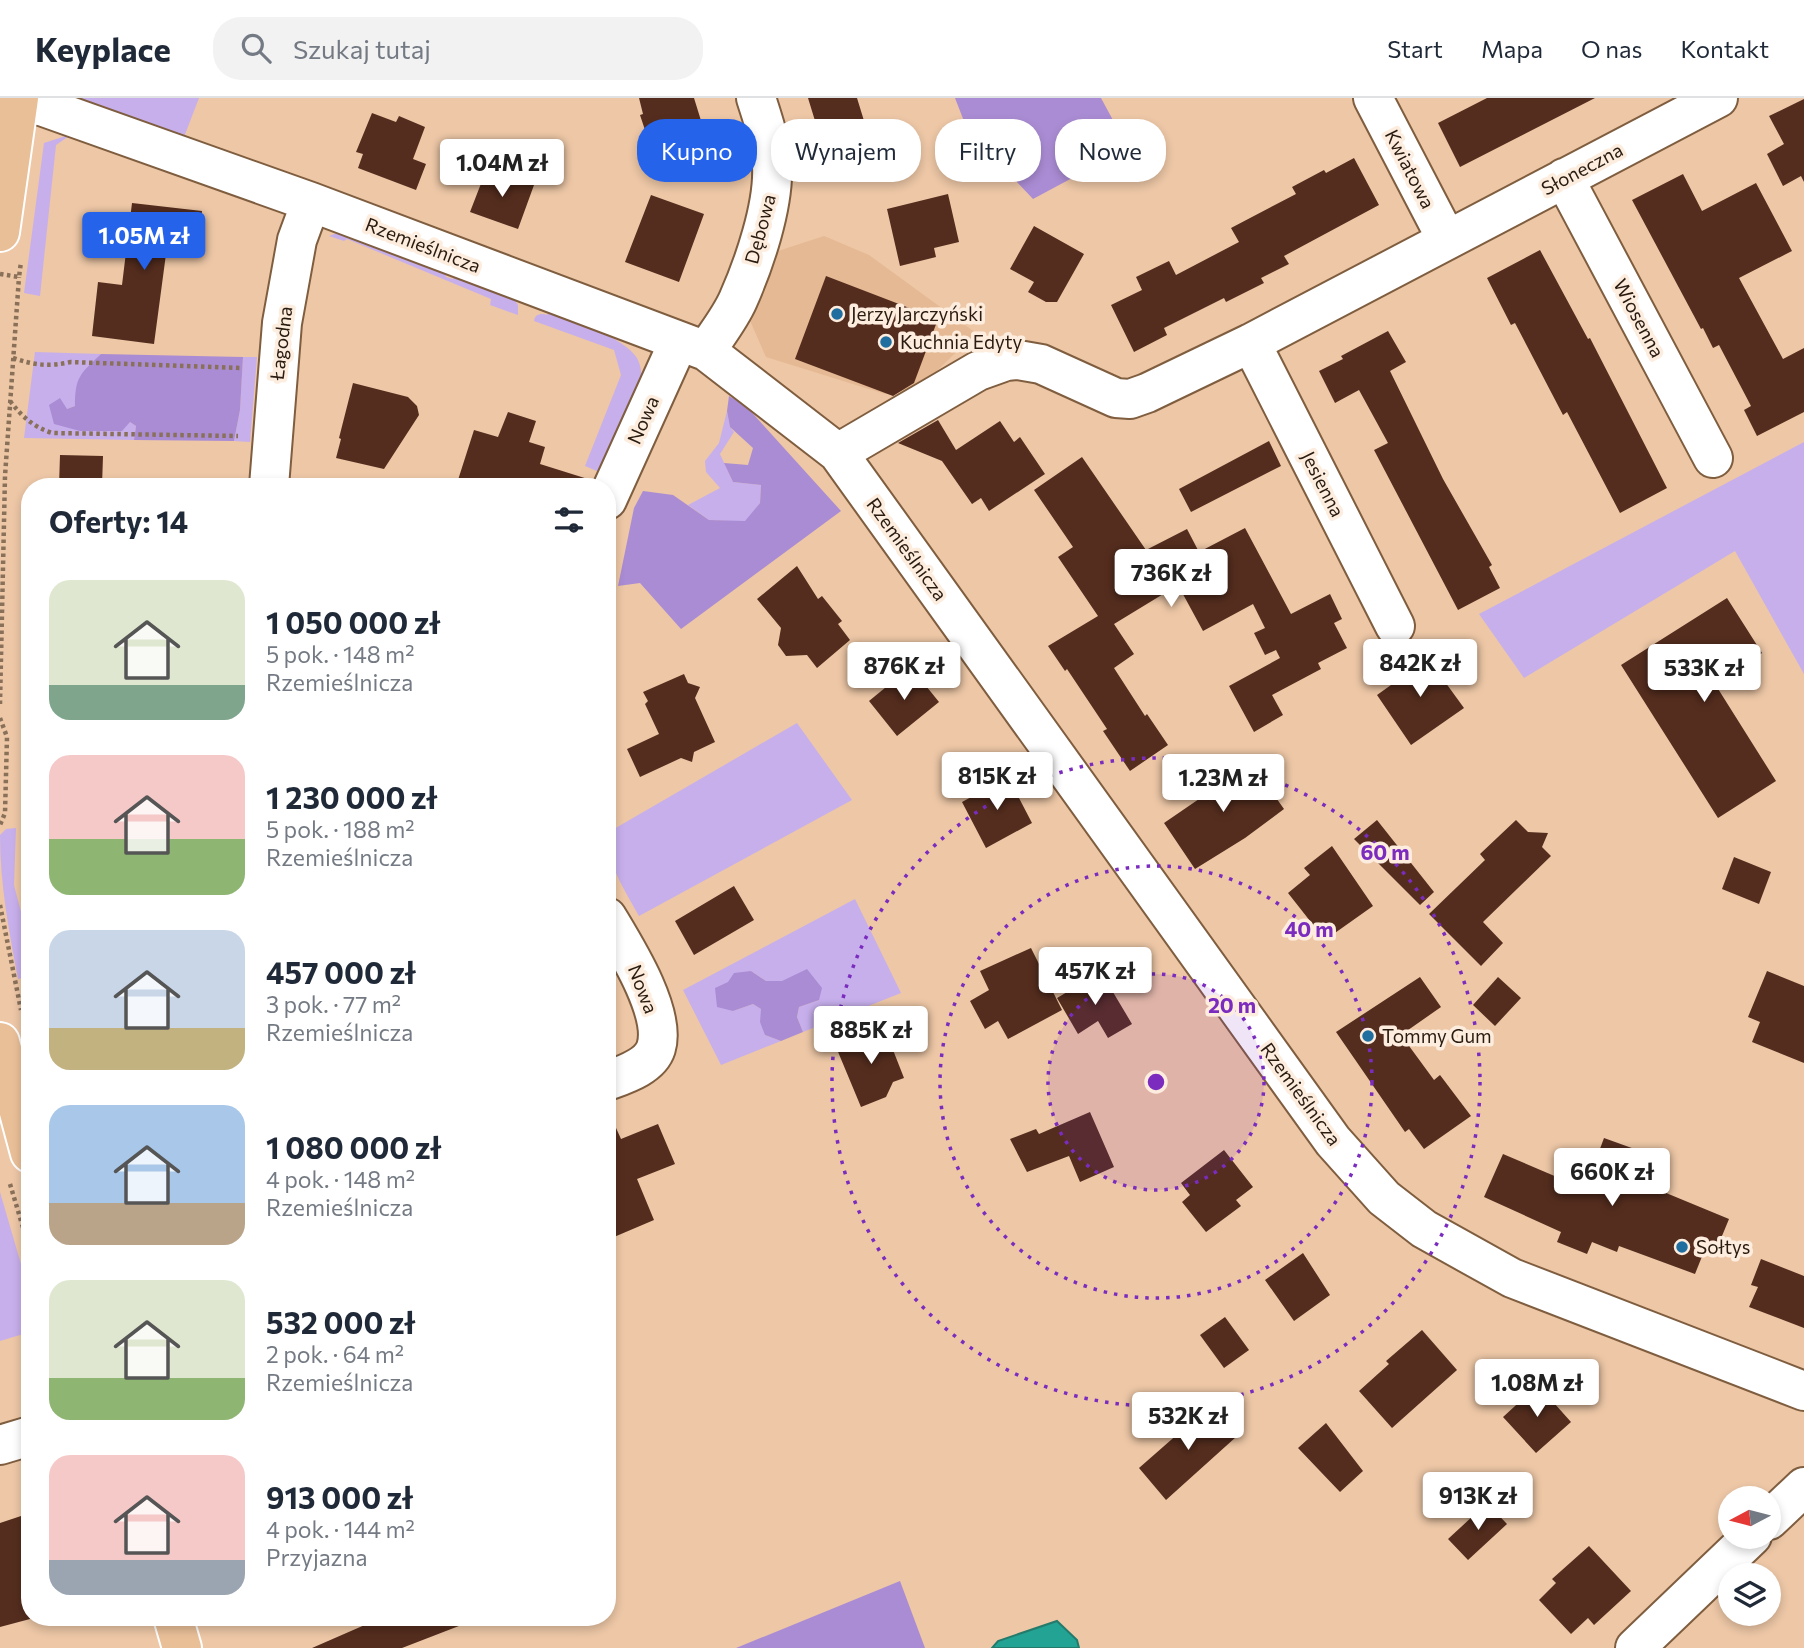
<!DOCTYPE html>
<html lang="pl">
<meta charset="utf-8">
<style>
:root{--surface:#fff;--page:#f2f2f3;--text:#1f2937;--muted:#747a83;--line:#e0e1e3;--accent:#2563eb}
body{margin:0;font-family:Commissioner,sans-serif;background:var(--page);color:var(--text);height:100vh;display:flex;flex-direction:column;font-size:26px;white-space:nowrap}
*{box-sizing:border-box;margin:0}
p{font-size:23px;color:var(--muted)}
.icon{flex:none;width:38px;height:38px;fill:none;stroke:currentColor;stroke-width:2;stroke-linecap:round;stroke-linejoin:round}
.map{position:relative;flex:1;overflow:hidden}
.details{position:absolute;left:21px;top:380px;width:595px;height:1148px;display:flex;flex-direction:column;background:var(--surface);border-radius:28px;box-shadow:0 4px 10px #0003}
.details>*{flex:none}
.top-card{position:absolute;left:637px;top:21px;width:665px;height:63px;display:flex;gap:14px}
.needle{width:46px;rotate:263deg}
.buttons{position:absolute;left:1718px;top:1388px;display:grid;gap:14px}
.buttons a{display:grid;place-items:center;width:63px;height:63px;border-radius:50%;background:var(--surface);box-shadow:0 4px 10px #0003;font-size:35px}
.price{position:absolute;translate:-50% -60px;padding:0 16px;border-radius:7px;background:#fff;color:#222;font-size:23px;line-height:46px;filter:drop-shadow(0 2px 4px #0008)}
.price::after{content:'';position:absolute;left:50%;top:42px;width:21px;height:16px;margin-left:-10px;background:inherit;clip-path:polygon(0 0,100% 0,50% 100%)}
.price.selected{background:var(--accent);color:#fff}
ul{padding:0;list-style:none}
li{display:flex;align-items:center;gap:21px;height:175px;padding:0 28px}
li span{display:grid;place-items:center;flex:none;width:196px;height:140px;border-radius:21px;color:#555}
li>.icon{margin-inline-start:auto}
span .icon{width:84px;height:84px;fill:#fffc;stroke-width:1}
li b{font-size:30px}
h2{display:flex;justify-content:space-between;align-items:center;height:84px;padding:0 28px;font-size:30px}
.chip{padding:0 24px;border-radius:28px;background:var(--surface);box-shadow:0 4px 10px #0003;font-size:24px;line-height:63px}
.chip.selected{background:var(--accent);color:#fff}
header{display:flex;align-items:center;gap:42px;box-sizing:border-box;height:98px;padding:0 35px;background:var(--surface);border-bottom:2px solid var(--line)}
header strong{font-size:33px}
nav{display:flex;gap:38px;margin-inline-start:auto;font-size:24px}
.search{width:490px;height:63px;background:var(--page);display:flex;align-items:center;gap:18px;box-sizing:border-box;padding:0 24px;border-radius:28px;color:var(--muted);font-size:26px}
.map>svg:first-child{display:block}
.built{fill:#e5b993}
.green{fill:#c7afec}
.forest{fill:#aa8cd4}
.water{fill:#22a393;stroke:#247a6b;stroke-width:2}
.building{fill:#542d1e}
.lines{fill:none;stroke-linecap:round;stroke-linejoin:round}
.minor-casing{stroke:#7f5d3f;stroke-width:42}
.major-casing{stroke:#fff;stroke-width:42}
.path{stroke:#897059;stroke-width:4.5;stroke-dasharray:3.5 3.5;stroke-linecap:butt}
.minor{stroke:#fff;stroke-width:38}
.major{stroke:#e9bf98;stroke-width:38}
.ring{fill:none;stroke:#7b2cbf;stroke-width:3.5;stroke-dasharray:3.5 7}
.poi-dot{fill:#206ea0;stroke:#fdeddf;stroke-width:2.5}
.labels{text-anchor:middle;stroke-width:7;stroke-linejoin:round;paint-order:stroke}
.street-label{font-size:19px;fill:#291b0f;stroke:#fdeddf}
.poi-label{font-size:19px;fill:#291b0f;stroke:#fdeddf;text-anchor:start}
.centre{fill:#7b2cbf;stroke:#fdeddf;stroke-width:3.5}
.ring-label{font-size:21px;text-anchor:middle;font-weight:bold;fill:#7b2cbf;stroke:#fdeddf;stroke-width:7;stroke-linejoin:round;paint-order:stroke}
</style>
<header>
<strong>Keyplace</strong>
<div class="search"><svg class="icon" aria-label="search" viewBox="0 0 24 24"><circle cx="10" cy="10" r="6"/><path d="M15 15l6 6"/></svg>Szukaj tutaj</div>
<nav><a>Start</a><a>Mapa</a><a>O nas</a><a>Kontakt</a></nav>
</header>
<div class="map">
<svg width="1804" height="1550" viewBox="0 0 1804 1550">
<rect width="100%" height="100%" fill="#edc7a6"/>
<path class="built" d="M824,138l45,19 107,78 -58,56 -33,5 -119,-37 -18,-41 24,-63z
M22,428h8v84h-9z"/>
<path class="green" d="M79,0h120l-15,39z
M72,36l-16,11 -16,151 -16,-3 20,-150z
M337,135h7l101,40 1,4 7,2 2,-4 58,23 5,7v10l-28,-10 1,-6 -144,-60 -3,2 -15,-5z
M549,214c24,10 74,24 88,46 4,7 4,14 5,22l-38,94 -19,-8 36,-91 -7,-25 -80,-29c1,-7 7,-8 13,-6z
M35,254l66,2 -14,14 -12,38 -8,3 -13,15 76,-2 6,4 -2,14 -110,-2z
M243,259h14l-7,85 -16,-1 6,-31z
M727,313l3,16 4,5 -14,22 13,28 28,3 -1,18 -15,19 -36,-2 -21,-15 32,-17 -14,-16 -1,-11 14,-18z
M1804,344v232l-69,-123 -211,127 -45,-64z
M797,625l55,77 -213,116c-15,-27 -32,-52 -32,-83z
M16,730l-2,57 16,62v29l-12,3c-9,-48 -18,-95 -18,-144l6,-6z
M855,801l46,94 -98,39 -6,-15 2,-10 20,-7 -37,-19h-16l-15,-10 -18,40 20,-7 8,5 4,26 16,6 -60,24 -38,-75z
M0,1094l30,103v37l-30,9z"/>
<path class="forest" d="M955,0h146l27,50 -95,51 -66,-70z
M101,256l142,3 -3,53 -6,31 -100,-1 2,-14 -6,-4 -8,9h-42l-26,-7 -5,-19 11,-7 7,11 8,-3c0,-29 5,-32 26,-52z
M729,298l17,10 95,105 -160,118 -41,-46 -22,3 16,-78 9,-17 30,4 36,25 36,1 15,-18 1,-18 -28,-3 -9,-19 24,2 5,-17 -23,-21 -3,-16z
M807,871l15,19 -3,12 -20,7 -2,10 6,15 -22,9 -16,-6 -5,-13 1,-13 -8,-5 -20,7 -16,-4 -2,-19 13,-6 6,-9 17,-2 15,10h16z
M900,1483l25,67h-189z"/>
<path class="water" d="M1057,1523l20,19 2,8h-87l6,-7z"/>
<path class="building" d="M639,0h55l13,42 -53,17 -14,-42 3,-1z
M808,0h49l8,26 -45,13z
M1487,0h108l-135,69 -22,-44z
M1804,1v83l-3,-6 -18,10 -16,-32 17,-10 -15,-28z
M372,15l24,9 3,-6 26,11 -12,32 13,5 -10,26 -58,-22 5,-14 -7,-2z
M1354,60l25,47 -95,51 5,8 -28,14 3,5 -38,19 -2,-4 -60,30 3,7 -33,17 -23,-47 31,-15 -6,-13 33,-16 7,14 63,-33 -8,-14 65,-34 -4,-7 32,-17 2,3z
M487,70l47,17 -16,44 -48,-17z
M1683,76l19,37 54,-28 36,68 -53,27 44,81 21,-11v64l-47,24 -13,-26 7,-4 -32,-61 -6,3 -10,-20 -2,1 -69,-129z
M948,96l11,48 -25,6 2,9 -36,9 -13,-57z
M651,97l53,19 -25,68 -54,-20z
M132,105l70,8 -5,42 -18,-3 -1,6 -12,-2 -12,90 -62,-8 6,-54 24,3z
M1034,128l50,28 -27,48h-11l-18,-10 6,-10 -24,-13z
M1540,152l48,89 2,-1 77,150 -47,25 -53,-101 -4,3 -48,-92 -4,2 -24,-47z
M826,178l112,43 -24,64 -21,13 -98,-37z
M1388,233l18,31 -16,9 53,108 49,86 -3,2 11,21 -42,22 -84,-160 14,-7 -29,-53 -24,13 -16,-32 24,-12 -2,-3z
M353,285l55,14 9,9 2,9 -35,54 -48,-11 5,-19 -2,-1z
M508,314l28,9 -7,21 16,5 -5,17 51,16 -2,6h-111l-20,-6 16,-50 24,7z
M938,322l18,30 44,-29 14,21 6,-5 25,37 -56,37 -8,-13 -9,6 -30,-43 -44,-18z
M1269,343l12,25 -90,46 -12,-23z
M60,357l43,1 -1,30h-43z
M1082,359l64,93 41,-21 12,23 46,-24 46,86 39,-20 12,25 -8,4 13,25 -29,15 3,6 -49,26 11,20 -29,17 -25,-46 51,-28 -4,-8 -11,5 -11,-22 11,-5 -12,-24 -50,27 -25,-46 -64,39 20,30 -20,14 31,48 2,-2 21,31 -38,26 -27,-40 4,-2 -40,-60 -2,2 -17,-25 50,-30 -40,-59 15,-10 -39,-57z
M797,468l21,33 4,-3 20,25 -4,3 12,16 -33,28 -10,-13 -21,1 -8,-11 3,-17 -24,-29z
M1727,500l35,55 -47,31 61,97 -58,37 -97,-153z
M1424,555l40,55 -53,37 -34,-50 21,-15 -4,-7z
M908,571l8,9 2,-2 21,26 -42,34 -28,-35z
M684,576l4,9 12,4 -5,11 20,44 -21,10 -2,10 -11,-4 -41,19 -13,-28 32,-15 -14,-30 3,-3 -5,-9z
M1250,663l34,48 -39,29 -50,31 -31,-46 35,-24 -6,-9 24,-16 5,7z
M1008,679l24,46 -46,25 -24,-46z
M1377,722l57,72 -14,13 -66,-66z
M1516,722l12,12 20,1 -6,14 9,9 -68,66 20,21 -22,23 -52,-52 56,-54 -5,-6z
M1332,748l41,60 -48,34 -37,-47 22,-18 -6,-7z
M1734,759l37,15 -12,32 -37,-15z
M734,788l20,34 -60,35 -19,-34z
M1031,850l31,62 -54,29 -10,-18 -13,8 -15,-28 19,-11 -9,-19z
M1767,873l37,15v77l-52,-21 8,-20 -12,-5z
M1101,874l31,52 -24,14 -10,-17 -20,13 -21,-36z
M1420,879l21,30 -40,28 33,45 6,-5 31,41 -47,33 -15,-20 -4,3 -69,-100z
M1498,879l23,21 -26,28 -22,-21z
M884,929l20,51 -11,4 -7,15 -25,10 -25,-60z
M607,1010l14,31 37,-15 17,40 -38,15 17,41 -40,17 -7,-17z
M1090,1014l24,55 -34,15 -11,-26 -42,16 -17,-33 26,-10 3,5z
M1604,1040l61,22 -11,28 75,31 -14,34 -10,-4 -10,25 -76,-28 -2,6 -25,-10 -5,12 -30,-12 4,-10 -77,-35 19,-43 82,35z
M1224,1052l29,37 -17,13 5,6 -35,26 -24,-30 8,-7 -9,-12z
M1303,1155l27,42 -36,26 -29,-41z
M1761,1161l43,17v52l-55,-21 9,-20 -7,-2z
M1225,1219l24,33 -25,18 -24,-33z
M1422,1232l35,40 -65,58 -33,-37 30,-27 -3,-3z
M1538,1287l33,37 -35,31 -33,-36z
M1212,1306l24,33 -70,63 -27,-32z
M1326,1325l37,48 -23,21 -42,-44z
M1487,1405l20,21 -39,36 -20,-21z
M30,1415v106l-30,8v-104z
M1589,1448l42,45 -37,34 -6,-7 -17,16 -32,-34 17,-17 -4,-4z
M383,1519h93l1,2 -75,29h-90z"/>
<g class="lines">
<defs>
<path id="minor" d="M8,0l36,9 267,95 395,149 132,102 495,688 51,57 40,31 88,49 292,113
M1373,0l74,142
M1564,80l149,280
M1251,245l144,283
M706,253c11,-17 24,-33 32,-51 16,-36 36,-94 34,-134 -1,-24 -9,-46 -16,-68
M838,355l140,-82 28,-10 12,-1 23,4 75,34 14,1 17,-6 104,-50 467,-245
M269,388l13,-163 15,-83 14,-38
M607,402l72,-159
M607,819c18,30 60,96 49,131 -6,19 -33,27 -49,33
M0,1347l30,-9
M1769,1422l35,-33
M1635,1550l117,-112"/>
<path id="major" d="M0,134l19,-134
M0,944l30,111
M173,1519l9,31"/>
</defs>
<use href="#minor" class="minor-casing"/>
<use href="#major" class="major-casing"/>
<path class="path" d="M0,176l19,3 2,-15
M13,260c21,7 36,9 58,4l170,6
M10,303c12,16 24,26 42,32l186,3
M0,606l5,-228 14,-199
M0,620l7,19 -2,76 -5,12
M0,807l21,105
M10,1086l20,67"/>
<use href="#minor" class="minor"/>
<use href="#major" class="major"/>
</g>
<circle cx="1156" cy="984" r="108" fill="#7b2cbf" fill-opacity=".12"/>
<g class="ring">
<circle cx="1156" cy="984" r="108"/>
<circle cx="1156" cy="984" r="216"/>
<circle cx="1156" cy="984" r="324"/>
</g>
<g class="poi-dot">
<circle cx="837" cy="216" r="7"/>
<circle cx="886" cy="244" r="7"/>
<circle cx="1368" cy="938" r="7"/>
<circle cx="1682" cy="1149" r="7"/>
</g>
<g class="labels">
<g class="street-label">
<text transform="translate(1410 71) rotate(63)" y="7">Kwiatowa</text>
<text transform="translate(1582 71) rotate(-28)" y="7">Słoneczna</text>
<text transform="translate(760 131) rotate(-75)" y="7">Dębowa</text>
<text transform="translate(423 147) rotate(21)" y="7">Rzemieślnicza</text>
<text transform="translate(1639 220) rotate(62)" y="7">Wiosenna</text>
<text transform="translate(281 245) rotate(-83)" y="7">Łagodna</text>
<text transform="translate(643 322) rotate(-66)" y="7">Nowa</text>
<text transform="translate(1323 386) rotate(63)" y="7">Jesienna</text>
<text transform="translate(907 451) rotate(54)" y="7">Rzemieślnicza</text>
<text transform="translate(643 891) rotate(69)" y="7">Nowa</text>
<text transform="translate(1301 996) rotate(54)" y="7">Rzemieślnicza</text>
</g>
<g class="poi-label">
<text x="851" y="223">Jerzy Jarczyński</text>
<text x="900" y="251">Kuchnia Edyty</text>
<text x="1382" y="945">Tommy Gum</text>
<text x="1696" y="1156">Sołtys</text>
</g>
</g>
<circle cx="1156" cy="984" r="10" class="centre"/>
<g class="ring-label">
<text x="1385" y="762">60 m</text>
<text x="1309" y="839">40 m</text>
<text x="1232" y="915">20 m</text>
</g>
</svg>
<div class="buttons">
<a><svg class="needle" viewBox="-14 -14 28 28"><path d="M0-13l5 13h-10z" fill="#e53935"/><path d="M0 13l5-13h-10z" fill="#747a83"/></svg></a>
<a><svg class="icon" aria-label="layers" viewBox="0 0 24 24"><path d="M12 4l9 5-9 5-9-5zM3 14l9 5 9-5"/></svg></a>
</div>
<b class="price" style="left:502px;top:101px">1.04M zł</b>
<b class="price selected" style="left:144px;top:174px">1.05M zł</b>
<b class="price" style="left:1171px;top:511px">736K zł</b>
<b class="price" style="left:1420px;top:601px">842K zł</b>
<b class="price" style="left:904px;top:604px">876K zł</b>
<b class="price" style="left:1704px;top:606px">533K zł</b>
<b class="price" style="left:997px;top:714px">815K zł</b>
<b class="price" style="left:1223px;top:716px">1.23M zł</b>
<b class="price" style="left:1095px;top:909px">457K zł</b>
<b class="price" style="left:871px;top:968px">885K zł</b>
<b class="price" style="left:1612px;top:1110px">660K zł</b>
<b class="price" style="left:1537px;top:1321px">1.08M zł</b>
<b class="price" style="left:1188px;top:1354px">532K zł</b>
<b class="price" style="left:1478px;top:1434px">913K zł</b>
<div class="top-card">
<a class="chip selected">Kupno</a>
<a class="chip">Wynajem</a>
<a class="chip">Filtry</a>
<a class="chip">Nowe</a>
</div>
<section class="details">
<h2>Oferty: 14<svg class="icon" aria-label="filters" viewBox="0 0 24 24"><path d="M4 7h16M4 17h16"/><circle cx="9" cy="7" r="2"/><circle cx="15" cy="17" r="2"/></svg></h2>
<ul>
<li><span style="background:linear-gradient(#dfe7d0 75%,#7fa58c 0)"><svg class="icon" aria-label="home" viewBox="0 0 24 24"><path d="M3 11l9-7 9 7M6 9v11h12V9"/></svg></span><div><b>1 050 000 zł</b><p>5 pok. · 148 m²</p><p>Rzemieślnicza</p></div></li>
<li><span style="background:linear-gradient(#f6c9c9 60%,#8fb573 0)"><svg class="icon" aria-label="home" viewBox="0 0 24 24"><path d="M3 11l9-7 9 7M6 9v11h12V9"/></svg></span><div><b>1 230 000 zł</b><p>5 pok. · 188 m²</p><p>Rzemieślnicza</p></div></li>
<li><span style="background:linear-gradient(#c9d6e8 70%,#c2b280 0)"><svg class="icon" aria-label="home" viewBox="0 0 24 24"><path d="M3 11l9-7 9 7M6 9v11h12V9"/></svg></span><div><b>457 000 zł</b><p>3 pok. · 77 m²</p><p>Rzemieślnicza</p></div></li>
<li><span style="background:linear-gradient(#a9c7e8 70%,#b9a48a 0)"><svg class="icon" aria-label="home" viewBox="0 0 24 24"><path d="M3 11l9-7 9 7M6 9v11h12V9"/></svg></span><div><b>1 080 000 zł</b><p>4 pok. · 148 m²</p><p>Rzemieślnicza</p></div></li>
<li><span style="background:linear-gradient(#dfe7d0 70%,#8fb573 0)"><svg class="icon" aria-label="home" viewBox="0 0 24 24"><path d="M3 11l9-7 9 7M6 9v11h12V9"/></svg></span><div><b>532 000 zł</b><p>2 pok. · 64 m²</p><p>Rzemieślnicza</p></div></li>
<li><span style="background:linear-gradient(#f6c9c9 75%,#9aa5b1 0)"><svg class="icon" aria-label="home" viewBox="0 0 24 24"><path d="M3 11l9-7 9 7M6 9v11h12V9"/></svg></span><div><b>913 000 zł</b><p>4 pok. · 144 m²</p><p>Przyjazna</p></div></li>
</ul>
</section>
</div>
